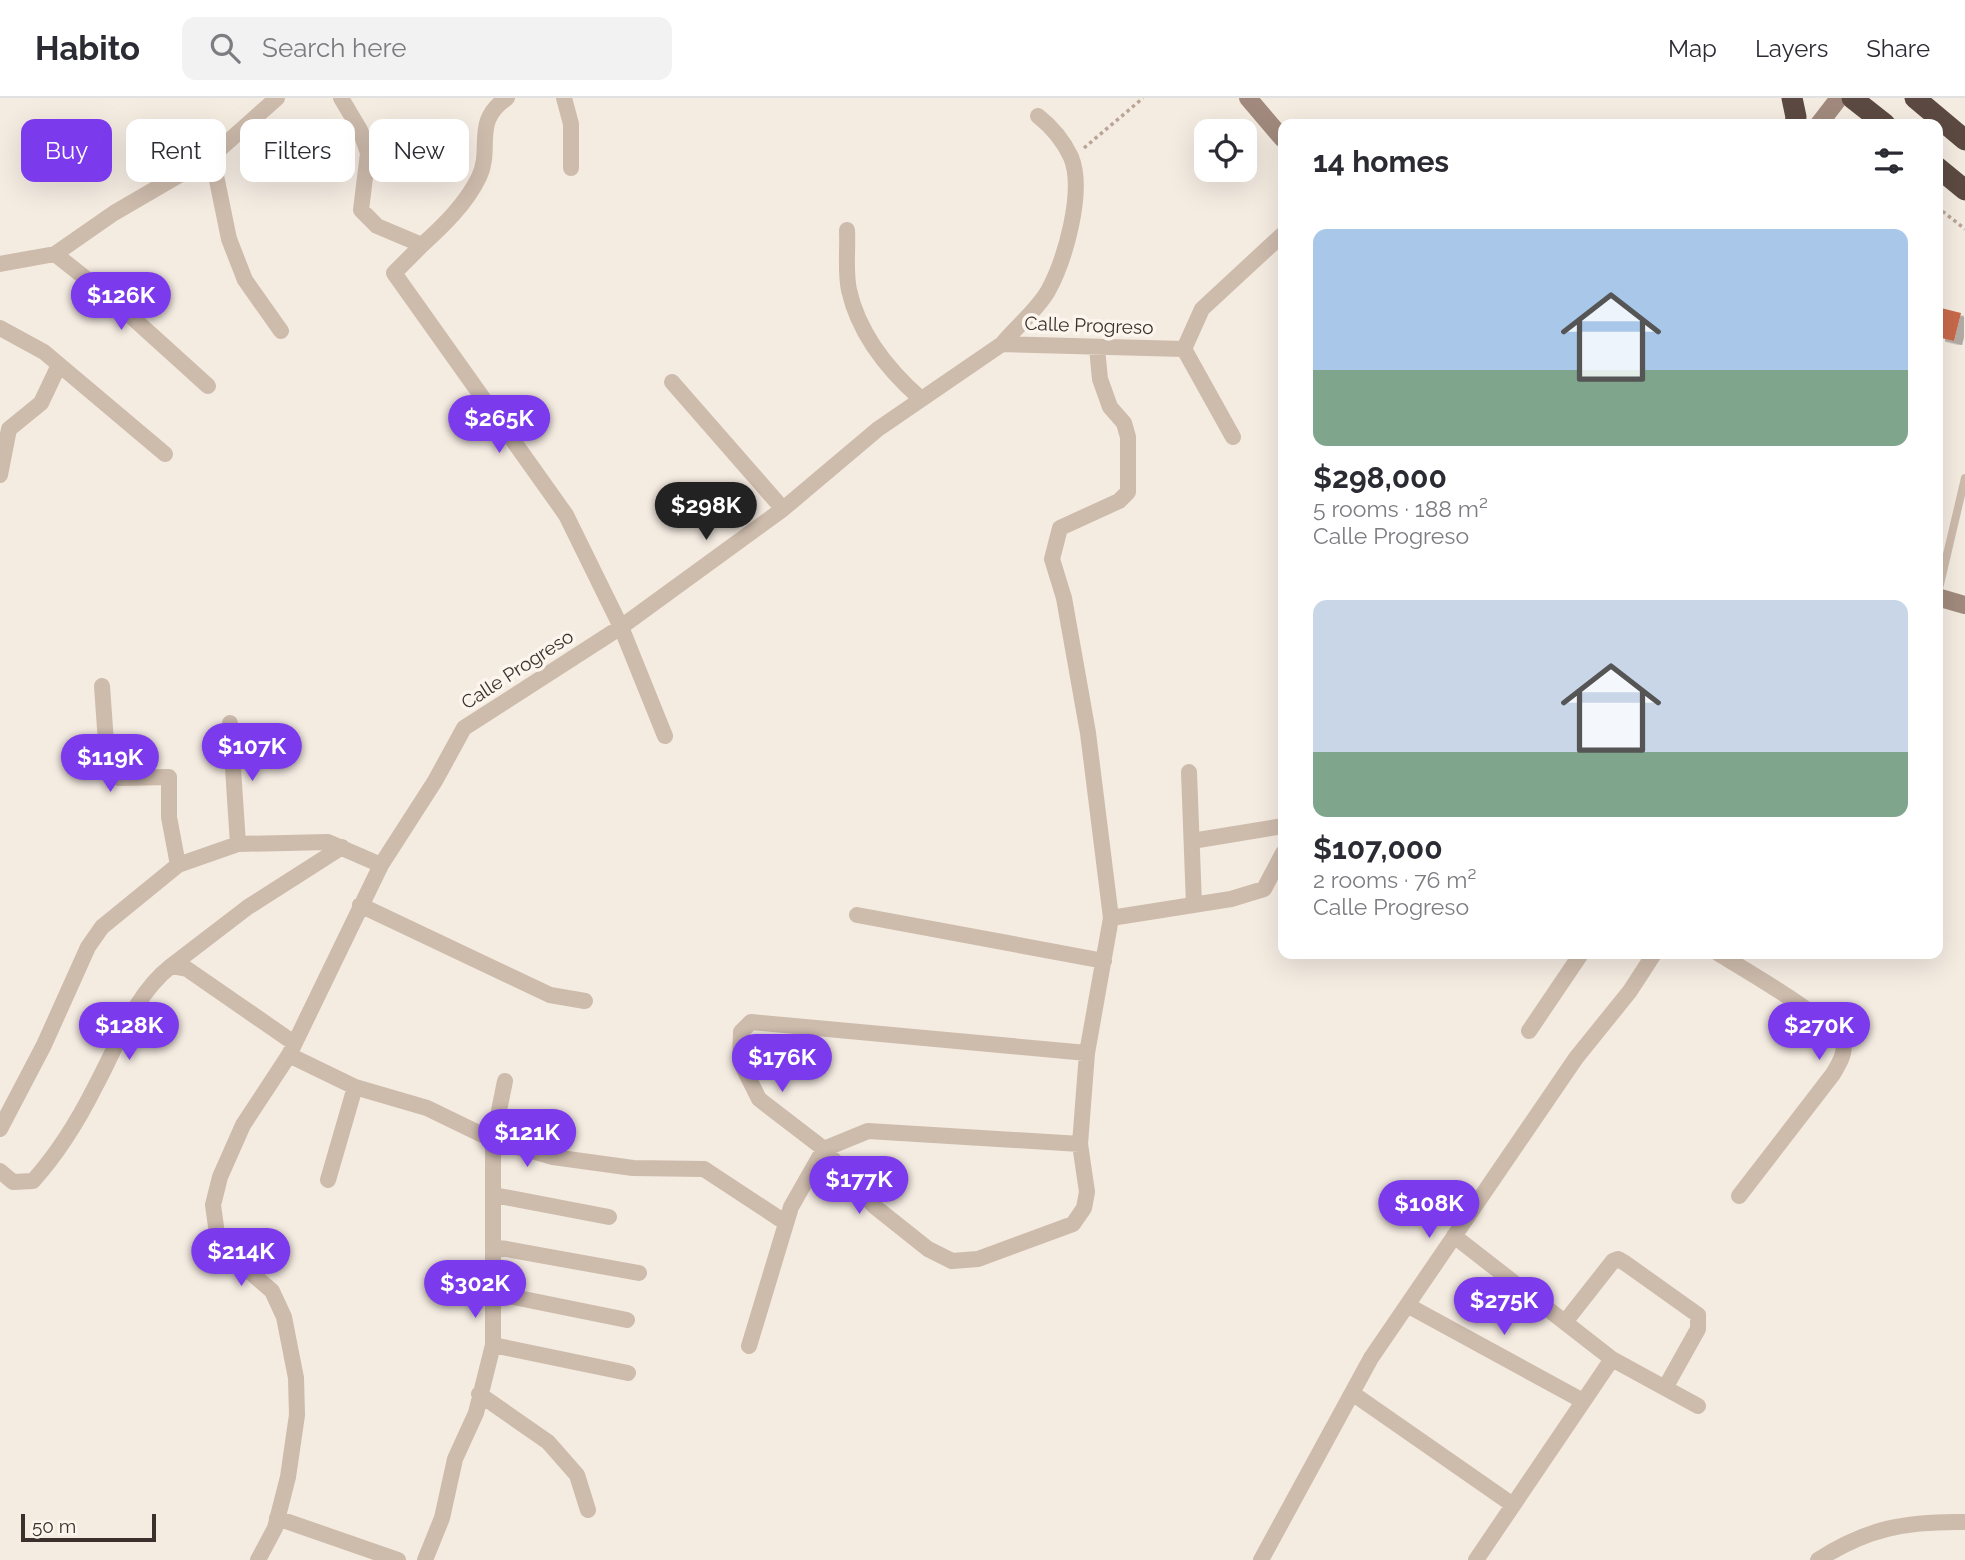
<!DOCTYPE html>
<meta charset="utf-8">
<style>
:root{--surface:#fff;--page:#f2f2f3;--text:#2b2b33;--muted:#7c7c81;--line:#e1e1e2;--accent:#7c3aed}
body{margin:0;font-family:Raleway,sans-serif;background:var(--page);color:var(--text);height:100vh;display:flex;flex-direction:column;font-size:26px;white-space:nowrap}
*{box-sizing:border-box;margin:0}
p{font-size:23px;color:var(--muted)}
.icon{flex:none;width:38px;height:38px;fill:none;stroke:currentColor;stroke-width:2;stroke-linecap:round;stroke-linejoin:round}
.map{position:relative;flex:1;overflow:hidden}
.side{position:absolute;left:1278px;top:21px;width:665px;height:840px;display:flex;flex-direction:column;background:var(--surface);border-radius:14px;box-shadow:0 7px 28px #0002}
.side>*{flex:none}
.top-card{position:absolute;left:21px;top:21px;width:665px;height:63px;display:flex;gap:14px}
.fabs{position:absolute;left:1194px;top:21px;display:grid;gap:14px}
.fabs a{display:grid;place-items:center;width:63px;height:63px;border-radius:14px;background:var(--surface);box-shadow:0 7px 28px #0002;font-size:35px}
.scale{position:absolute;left:21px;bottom:18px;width:135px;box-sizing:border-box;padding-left:7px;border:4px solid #3b302b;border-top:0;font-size:19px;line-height:24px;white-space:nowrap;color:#3b302b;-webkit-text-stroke:5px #fbf5ee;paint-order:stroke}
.price{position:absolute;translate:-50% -60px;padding:0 16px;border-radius:24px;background:var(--accent);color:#fff;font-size:23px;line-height:46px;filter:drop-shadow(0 2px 4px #0008)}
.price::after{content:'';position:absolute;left:50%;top:42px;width:21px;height:16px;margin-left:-10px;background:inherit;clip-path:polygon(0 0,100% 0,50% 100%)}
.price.active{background:#222;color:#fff}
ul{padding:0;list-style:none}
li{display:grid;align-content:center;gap:14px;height:371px;padding:0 35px}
li span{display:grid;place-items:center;height:217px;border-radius:14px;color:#555}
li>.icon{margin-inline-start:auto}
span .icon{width:126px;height:126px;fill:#fffc;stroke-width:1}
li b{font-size:30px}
h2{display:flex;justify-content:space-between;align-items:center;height:84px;padding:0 35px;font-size:30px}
.chip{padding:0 24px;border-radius:14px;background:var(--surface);box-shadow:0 7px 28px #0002;font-size:24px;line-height:63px}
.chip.active{background:var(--accent);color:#fff}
header{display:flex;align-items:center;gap:42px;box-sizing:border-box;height:98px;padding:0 35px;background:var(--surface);border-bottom:2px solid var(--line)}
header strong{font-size:33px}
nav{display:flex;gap:38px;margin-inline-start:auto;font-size:24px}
.search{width:490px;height:63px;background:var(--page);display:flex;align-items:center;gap:18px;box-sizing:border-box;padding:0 24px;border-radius:14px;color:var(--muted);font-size:26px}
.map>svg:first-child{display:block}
.building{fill:#c8694b;filter:url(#shadow)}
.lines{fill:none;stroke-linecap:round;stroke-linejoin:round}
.path{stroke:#b9a596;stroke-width:3.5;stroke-dasharray:3.5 3.5;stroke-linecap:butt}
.lane{stroke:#cdbbac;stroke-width:8}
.street{stroke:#cdbbac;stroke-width:16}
.secondary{stroke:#a18a7d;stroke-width:18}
.highway{stroke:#5c4a42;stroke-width:21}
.labels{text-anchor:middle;stroke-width:7;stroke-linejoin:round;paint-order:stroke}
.street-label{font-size:19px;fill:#3b302b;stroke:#fbf5ee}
</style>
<header>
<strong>Habito</strong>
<div class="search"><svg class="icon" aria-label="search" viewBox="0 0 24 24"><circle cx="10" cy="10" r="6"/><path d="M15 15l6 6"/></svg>Search here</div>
<nav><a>Map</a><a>Layers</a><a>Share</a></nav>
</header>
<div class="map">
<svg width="1965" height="1462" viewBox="0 0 1965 1462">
<defs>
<filter id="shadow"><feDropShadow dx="8" dy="4.5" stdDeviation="0" flood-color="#0004"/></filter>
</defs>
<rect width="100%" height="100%" fill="#f4ebe1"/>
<path class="building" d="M1937,209l24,6 -7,28 -17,-4z"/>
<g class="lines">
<path class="path" d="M1084,50l59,-50
M1937,109l28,22"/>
<path class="lane" d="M1937,499l28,-119"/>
<path class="street" d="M341,0l19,32 8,23 -7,57 16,16 45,19c21,-19 44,-41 57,-68 14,-29 -7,-56 28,-79
M564,0l7,26v44
M212,58l17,83 16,41 36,51
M847,132c1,19 -2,42 2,60 10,45 39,80 72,109
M422,147l-28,28 172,242 55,112 44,109
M55,156l58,46 95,86
M0,166l55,-10 59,-41 98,-57 65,-58
M0,230l44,24 121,102
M1002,246c14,-17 35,-34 46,-53 17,-31 37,-100 23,-134 -8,-17 -19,-30 -33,-41
M1184,251l49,88
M672,284l111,127
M0,377l9,-46 32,-26 18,-38
M102,588l6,85 11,7 50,-1v40l9,48
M230,625l8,121
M1189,674l5,133
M1192,743l91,-15
M360,807l190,90 35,6
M857,817l247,46
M1111,820l120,-19 33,-10 19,-36
M1719,856c23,14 117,68 124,90 3,10 -5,21 -10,30l-94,122
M171,868l77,-59 94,-60
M1529,933l52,-77
M1087,955l-336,-31 -10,10 -1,29 19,38 65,50 50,57 54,43 24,12 26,-2 95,-35 11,-16 3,-16 -7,-48 7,-91 24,-135 -23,-185 -24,-135 -12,-39 8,-31 59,-27 9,-9v-55l-4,-14 -14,-16 -10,-28 -3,-31
M289,957l66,32 72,21 66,32 60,17 80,11 71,1 82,54
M0,1031l44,-84 44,-98 14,-20 76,-62 60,-21 90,-2 53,23
M0,1073l13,11 20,-1c25,-28 45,-60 62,-94 23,-42 38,-91 76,-121l16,3 107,74
M328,1082l27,-93
M494,1097l115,22
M1454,1138l158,123 86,47
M495,1149l144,26
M494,1195l133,27
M1407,1207l176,96
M1565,1224l48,-61 5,-2 7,4 73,52v14l-33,59
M493,1247l135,28
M749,1248l42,-139 33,-58 44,-18 212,13
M1352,1295l161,112
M479,1296l69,48 29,33 11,35
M277,1420l121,42
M258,1462l17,-32 13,-51 9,-62 -1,-37 -12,-61 -12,-26 -45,-39 -10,-18 -4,-29 7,-28 23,-52 46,-70 92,-190 54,-84 29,-53 157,-101 162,-118 95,-80 124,-85 182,5 18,-40 81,-75
M425,1462l17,-42 13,-59 21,-46 17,-68v-205l12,-59
M1261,1462l110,-202 205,-300 54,-67 24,-37
M1476,1462l136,-201
M1818,1462c49,-32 89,-39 147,-38"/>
<path class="secondary" d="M1248,0l35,41
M1819,26l20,-26
M1937,499l28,8"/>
<path class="highway" d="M1792,0l4,19 -1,7
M1852,0l33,26
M1915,0l50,42
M1937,69l28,23"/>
</g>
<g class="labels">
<g class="street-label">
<text transform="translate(1089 227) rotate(2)" y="7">Calle Progreso</text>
<text transform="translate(517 571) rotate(-33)" y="7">Calle Progreso</text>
</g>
</g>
</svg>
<div class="fabs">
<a><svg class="icon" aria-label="locate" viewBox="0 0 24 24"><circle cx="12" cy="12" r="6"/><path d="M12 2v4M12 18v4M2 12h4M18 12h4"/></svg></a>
</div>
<div class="scale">50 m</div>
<b class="price" style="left:121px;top:234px">$126K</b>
<b class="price" style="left:499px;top:357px">$265K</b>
<b class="price active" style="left:706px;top:444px">$298K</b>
<b class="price" style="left:252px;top:685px">$107K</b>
<b class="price" style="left:110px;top:696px">$119K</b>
<b class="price" style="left:129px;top:964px">$128K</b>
<b class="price" style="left:1819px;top:964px">$270K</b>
<b class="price" style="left:782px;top:996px">$176K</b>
<b class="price" style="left:527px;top:1071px">$121K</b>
<b class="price" style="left:859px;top:1118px">$177K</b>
<b class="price" style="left:1429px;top:1142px">$108K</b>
<b class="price" style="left:241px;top:1190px">$214K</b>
<b class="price" style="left:475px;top:1222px">$302K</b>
<b class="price" style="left:1504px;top:1239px">$275K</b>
<div class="top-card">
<a class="chip active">Buy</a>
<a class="chip">Rent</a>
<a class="chip">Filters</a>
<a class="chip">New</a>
</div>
<section class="side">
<h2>14 homes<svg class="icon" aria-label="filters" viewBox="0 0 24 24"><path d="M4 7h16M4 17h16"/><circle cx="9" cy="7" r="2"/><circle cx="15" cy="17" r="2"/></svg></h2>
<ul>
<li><span style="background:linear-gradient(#a9c7e8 65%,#7fa58c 0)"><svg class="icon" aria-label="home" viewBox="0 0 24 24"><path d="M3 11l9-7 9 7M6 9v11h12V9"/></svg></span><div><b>$298,000</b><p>5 rooms · 188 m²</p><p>Calle Progreso</p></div></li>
<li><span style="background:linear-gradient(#c9d6e8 70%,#7fa58c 0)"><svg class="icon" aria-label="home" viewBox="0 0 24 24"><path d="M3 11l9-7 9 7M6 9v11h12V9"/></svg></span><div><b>$107,000</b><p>2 rooms · 76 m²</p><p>Calle Progreso</p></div></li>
</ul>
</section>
</div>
